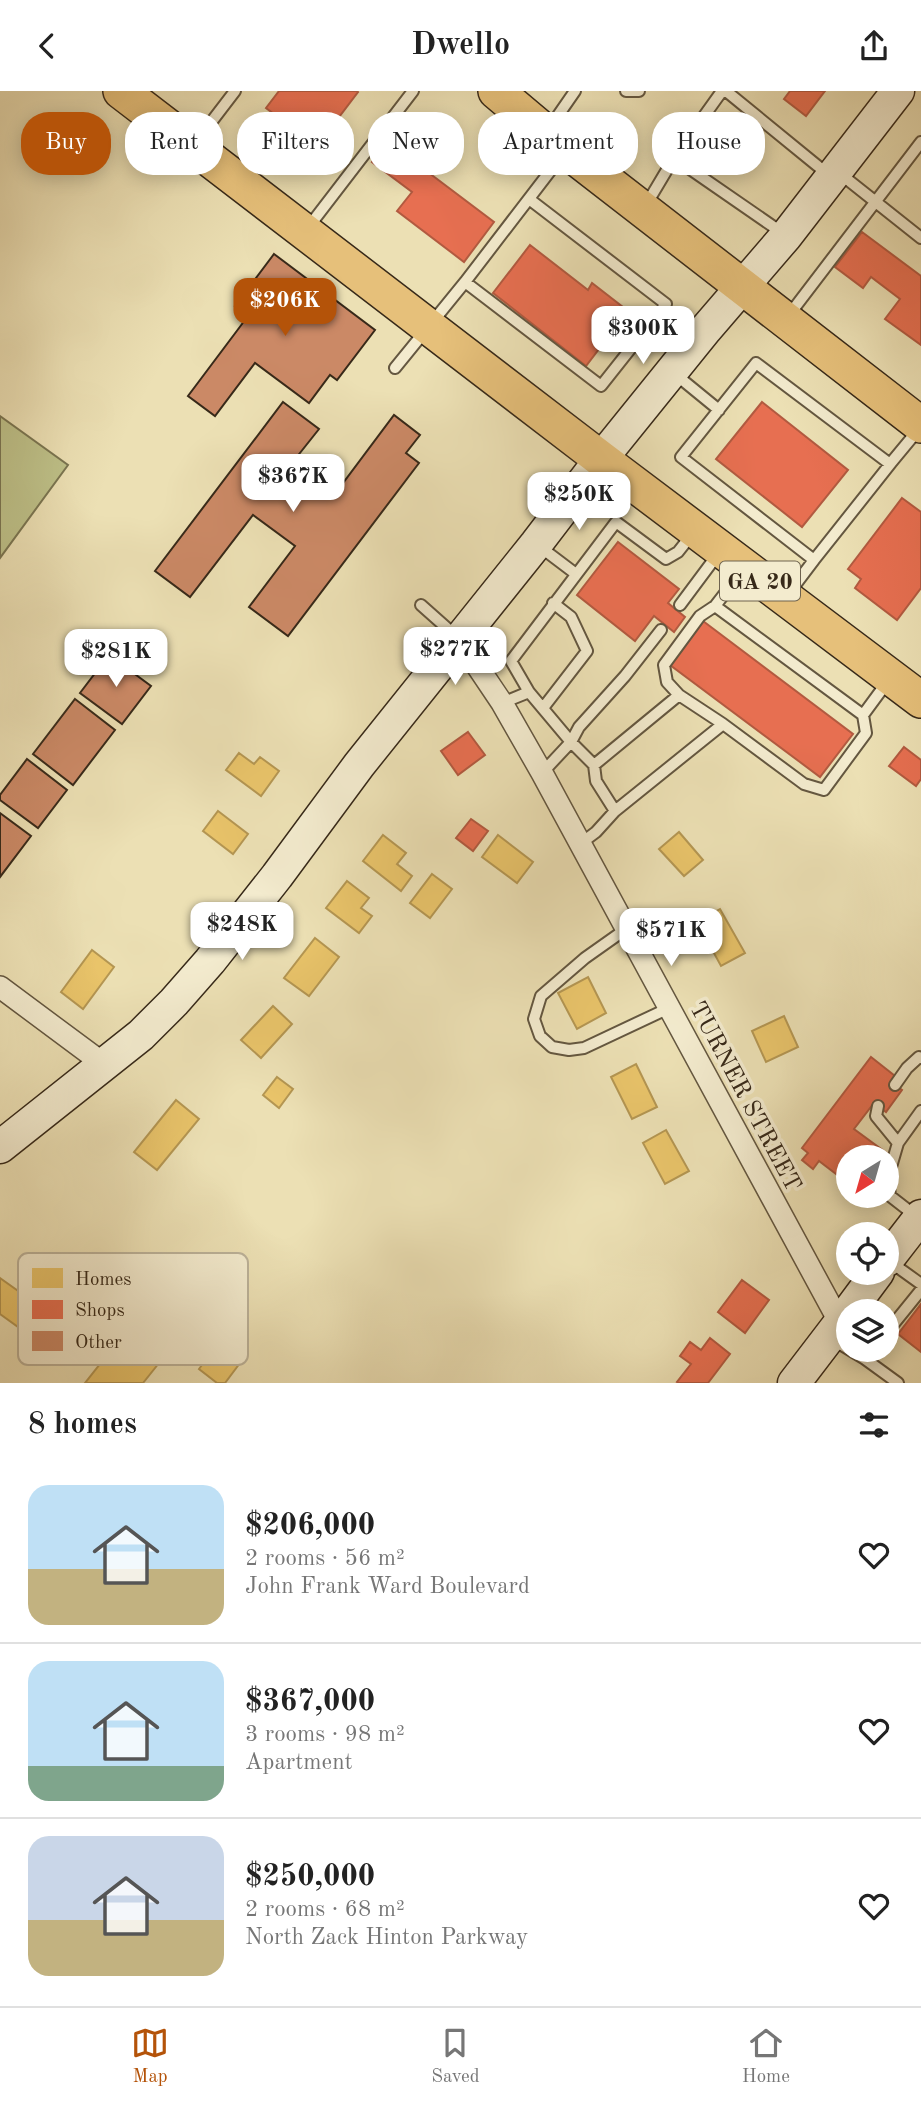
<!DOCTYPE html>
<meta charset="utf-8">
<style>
:root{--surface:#fff;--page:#f6f6f6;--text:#222;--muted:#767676;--line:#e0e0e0;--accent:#b45309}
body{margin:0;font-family:"Old Standard TT",serif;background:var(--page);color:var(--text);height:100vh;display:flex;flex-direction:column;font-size:26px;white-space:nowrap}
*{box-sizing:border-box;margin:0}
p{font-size:23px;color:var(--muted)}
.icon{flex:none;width:38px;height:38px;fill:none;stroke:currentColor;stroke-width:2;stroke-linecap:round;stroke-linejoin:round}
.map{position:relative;height:1292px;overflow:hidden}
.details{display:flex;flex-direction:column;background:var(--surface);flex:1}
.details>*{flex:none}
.top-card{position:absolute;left:21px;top:21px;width:880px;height:63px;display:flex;gap:14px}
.needle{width:46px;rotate:217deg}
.buttons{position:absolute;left:836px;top:1054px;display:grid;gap:14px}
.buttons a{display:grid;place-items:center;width:63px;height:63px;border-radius:50%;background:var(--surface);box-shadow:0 4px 18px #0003;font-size:35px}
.price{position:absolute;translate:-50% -60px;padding:0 16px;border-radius:14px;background:#fff;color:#222;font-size:23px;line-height:46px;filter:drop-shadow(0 2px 4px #0008)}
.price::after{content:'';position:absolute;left:50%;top:42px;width:21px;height:16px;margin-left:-10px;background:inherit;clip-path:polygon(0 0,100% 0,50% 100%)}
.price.on{background:var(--accent);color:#fff}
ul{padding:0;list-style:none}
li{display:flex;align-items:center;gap:21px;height:175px;padding:0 28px}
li+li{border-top:2px solid var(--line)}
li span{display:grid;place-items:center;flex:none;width:196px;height:140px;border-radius:21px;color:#555}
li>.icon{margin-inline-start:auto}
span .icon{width:84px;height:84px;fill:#fffc;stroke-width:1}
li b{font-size:30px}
h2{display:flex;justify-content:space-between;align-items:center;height:84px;padding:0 28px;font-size:30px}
.pill{padding:0 24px;border-radius:28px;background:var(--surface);box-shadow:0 4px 18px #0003;font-size:24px;line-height:63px}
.pill.on{background:var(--accent);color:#fff}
header{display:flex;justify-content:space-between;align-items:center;height:91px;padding:0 28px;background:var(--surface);font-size:32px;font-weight:600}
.tabs{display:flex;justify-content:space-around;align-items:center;height:98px;border-top:2px solid var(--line);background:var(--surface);font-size:19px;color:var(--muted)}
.tabs a{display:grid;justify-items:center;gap:4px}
.tabs .on{color:var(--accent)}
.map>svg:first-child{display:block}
.green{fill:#bec189;stroke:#7a7551;stroke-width:2}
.homes{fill:#e9c46a;stroke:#b49652;stroke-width:2}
.shops{fill:#e76f51;stroke:#b25a40;stroke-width:2}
.building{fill:#cb8966;stroke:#372919;stroke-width:2}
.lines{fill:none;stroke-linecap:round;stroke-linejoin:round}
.lane-casing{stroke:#645740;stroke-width:14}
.street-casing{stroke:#645740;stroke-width:24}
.secondary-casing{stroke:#372919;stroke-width:35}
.primary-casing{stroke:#372919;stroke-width:38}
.lane{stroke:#f3ebce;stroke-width:10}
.street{stroke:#f3ebce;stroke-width:21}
.secondary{stroke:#f3ebce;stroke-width:32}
.primary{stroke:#e6c07a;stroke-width:35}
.labels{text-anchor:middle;stroke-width:7;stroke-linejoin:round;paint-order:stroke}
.shield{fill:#f3ebce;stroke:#6f634f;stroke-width:2}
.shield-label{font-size:23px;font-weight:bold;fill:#372919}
.street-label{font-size:24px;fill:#372919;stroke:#f3ebce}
.key{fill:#f3ebce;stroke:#bbb198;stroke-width:2}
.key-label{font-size:19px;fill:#372919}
</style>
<header><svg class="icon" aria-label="back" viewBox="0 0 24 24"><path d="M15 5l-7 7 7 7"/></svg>Dwello<svg class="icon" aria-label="share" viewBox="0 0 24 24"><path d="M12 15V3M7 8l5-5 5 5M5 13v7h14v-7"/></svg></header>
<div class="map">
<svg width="921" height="1292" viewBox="0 0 921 1292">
<rect width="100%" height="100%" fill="#ece0b4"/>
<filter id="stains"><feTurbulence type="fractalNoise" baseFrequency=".00286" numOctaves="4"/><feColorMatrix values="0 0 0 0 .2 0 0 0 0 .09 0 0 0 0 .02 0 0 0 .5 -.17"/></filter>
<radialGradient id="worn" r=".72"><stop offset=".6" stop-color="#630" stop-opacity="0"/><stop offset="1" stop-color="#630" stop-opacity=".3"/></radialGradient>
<path class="green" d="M0,325l68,49 -68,93z"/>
<path class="homes" d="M239,662l15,11 6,-7 19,14 -18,25 -35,-26z
M218,720l30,23 -15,20 -30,-23z
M679,741l24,28 -19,16 -25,-27z
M383,744l23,18 -9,11 15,12 -11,15 -38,-30z
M498,744l35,27 -16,21 -35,-26z
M432,783l20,15 -22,29 -20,-15z
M347,790l22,17 -8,10 11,8 -13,17 -33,-25z
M720,818l25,44 -24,13 -24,-44z
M315,847l24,19 -30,39 -25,-18z
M92,859l22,17 -31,42 -22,-17z
M588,886l18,36 -29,16 -19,-36z
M273,915l19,18 -31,34 -20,-18z
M784,925l14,31 -32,15 -14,-31z
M636,973l21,43 -25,12 -21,-42z
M277,986l16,12 -14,19 -16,-13z
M176,1009l23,19 -42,51 -23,-18z
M666,1039l23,41 -24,13 -22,-41z
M0,1187l49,35 -17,24 -32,-23z
M123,1244l36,28 -16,20h-58z
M220,1250l23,18 -18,24h-8l-18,-14z"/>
<path class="shops" d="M279,0h78l1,1 -41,54 -51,-38z
M790,0h35l-19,25 -22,-17z
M388,51l106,80 -30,40 -67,-51 15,-19 -40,-30z
M862,141l59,44v69l-36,-26 15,-20 -29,-22 -8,11 -28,-21z
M530,154l58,45 4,-7 36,28 -42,55 -93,-73z
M762,311l86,68 -46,57 -86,-68z
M902,407l19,14v76l-24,32 -42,-32 6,-9 -13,-10z
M618,451l61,47 -11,14 17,14 -11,15 -20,-16 -19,25 -58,-46z
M703,530l150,113 -33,43 -150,-112z
M468,641l17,23 -27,20 -17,-24z
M904,656l17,13v19l-5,7 -27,-20z
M471,728l17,12 -15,20 -17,-13z
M871,966l24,19 -4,6 11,8 -16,22 -12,-9 -20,26 38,28 -5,7v-7h-38v27l-30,-23 -6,8 -11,-9 6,-7 -6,-5z
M742,1189l27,20 -24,33 -27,-21z
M921,1213v48l-23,-18z
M710,1247l20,16 -22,29h-29l-2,-1 14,-18 -11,-8 10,-14 11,8z"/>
<path class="building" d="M274,163l101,76 -38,50 -7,-5 -21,28 -54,-40 -40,53 -27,-20 60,-80 -13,-10z
M283,311l36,27 -27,34 42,32 60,-80 26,20 -14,18 13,10 -131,173 -39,-29 46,-61 -42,-31 -63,82 -35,-26z
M109,564l42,31 -29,38 -42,-31z
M75,608l40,31 -42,55 -40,-31z
M27,668l40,31 -29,38 -38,-28v-5z
M0,722l31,23 -31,41z"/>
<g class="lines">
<defs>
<path id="lane" d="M626,0h13
M726,0l104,85
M548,39l27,-39
M196,51l39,-51
M674,67l110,76
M838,81l83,66
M646,114l28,-47 48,-67
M307,138l106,-138
M465,191l136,104 65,-82 -137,-105
M789,224l132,-173
M652,230l49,8
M652,230l26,38
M395,277l70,-86 99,-129
M675,283l44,36
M539,455l37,28
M814,469l77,-97
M789,502l25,-33 -133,-103 75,-94 134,101 29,-35
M421,514l36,32
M680,514l38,-51
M715,515l148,109 25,-34
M529,601l-18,-31 105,-139 50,37 12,-7 15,-19
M502,612l27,-11 42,50 8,-15 46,-51 36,-46
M543,617l44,-57 -16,-34 -18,-14
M723,633l-44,-29 -12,-13 -3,-17 36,-49 15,-10 28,-36
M594,674l2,16 19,30
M542,682l29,-31 23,23 85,-70
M580,753l16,-12 19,-21 108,-87 81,60 20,6 42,-57 -3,-18
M626,838l-41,29 -44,38 -7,23 6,17 12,11 17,3 15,-2 85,-40
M895,994l12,-17 12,-11 2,1
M878,1015l-2,10 22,27 -10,34 2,19 27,21
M898,1052l23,-32
M889,1170l32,23
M887,1241l34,-42
M830,1247l35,21 8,-10
M865,1268l33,24"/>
<path id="street" d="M459,548l43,64 40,70 298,550
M0,896l105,78"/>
<path id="secondary" d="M0,1056l141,-112 33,-33 36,-41 67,-85 82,-111 177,-221 65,-85 105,-130 80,-93 112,-145
M887,1169l34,-44
M849,1220l29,-39
M794,1292l55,-72"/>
<path id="primary" d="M121,0l480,368 320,241
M496,0l70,59 355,275"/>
</defs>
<use href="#lane" class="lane-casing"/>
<use href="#street" class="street-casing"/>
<use href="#secondary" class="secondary-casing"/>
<use href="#primary" class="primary-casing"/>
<use href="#lane" class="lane"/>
<use href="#street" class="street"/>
<use href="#secondary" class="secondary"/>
<use href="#primary" class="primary"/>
</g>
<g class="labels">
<rect class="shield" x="720" y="470.5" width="80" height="39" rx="5"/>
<g class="shield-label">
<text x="760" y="498">GA 20</text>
</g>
<g class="street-label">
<text transform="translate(746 1005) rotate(62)" y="8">TURNER STREET</text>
</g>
</g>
<rect x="18" y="1162" width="230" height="112" rx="10" class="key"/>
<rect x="32" y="1177" width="31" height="20" fill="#e9c46a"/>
<rect x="32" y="1209" width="31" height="19" fill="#e76f51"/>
<rect x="32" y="1240" width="31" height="20" fill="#cb8966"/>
<g class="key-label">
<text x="75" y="1194">Homes</text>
<text x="75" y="1225">Shops</text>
<text x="75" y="1257">Other</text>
</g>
<rect width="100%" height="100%" filter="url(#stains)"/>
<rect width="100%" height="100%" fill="url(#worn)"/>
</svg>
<div class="buttons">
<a><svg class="needle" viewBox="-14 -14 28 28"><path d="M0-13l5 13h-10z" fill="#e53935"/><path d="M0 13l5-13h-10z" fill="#767676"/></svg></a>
<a><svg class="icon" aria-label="locate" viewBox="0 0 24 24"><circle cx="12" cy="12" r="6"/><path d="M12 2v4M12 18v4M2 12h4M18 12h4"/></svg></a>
<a><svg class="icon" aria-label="layers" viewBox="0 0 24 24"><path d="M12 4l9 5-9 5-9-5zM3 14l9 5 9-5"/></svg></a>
</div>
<b class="price on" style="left:285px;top:247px">$206K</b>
<b class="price" style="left:643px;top:275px">$300K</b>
<b class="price" style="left:293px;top:423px">$367K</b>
<b class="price" style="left:579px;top:441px">$250K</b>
<b class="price" style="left:455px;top:596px">$277K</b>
<b class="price" style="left:116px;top:598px">$281K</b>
<b class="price" style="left:242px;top:871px">$248K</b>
<b class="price" style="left:671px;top:877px">$571K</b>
<div class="top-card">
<a class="pill on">Buy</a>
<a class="pill">Rent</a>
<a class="pill">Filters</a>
<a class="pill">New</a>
<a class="pill">Apartment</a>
<a class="pill">House</a>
</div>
</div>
<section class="details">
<h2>8 homes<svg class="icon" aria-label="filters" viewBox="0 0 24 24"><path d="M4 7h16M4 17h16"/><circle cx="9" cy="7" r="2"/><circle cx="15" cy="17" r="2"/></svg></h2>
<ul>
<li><span style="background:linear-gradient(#bfe0f5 60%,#c2b280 0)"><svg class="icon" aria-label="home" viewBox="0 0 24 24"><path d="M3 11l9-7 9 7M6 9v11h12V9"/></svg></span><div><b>$206,000</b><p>2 rooms · 56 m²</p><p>John Frank Ward Boulevard</p></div><svg class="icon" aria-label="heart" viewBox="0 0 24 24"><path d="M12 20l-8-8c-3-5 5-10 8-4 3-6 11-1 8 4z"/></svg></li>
<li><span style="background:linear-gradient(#bfe0f5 75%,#7fa58c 0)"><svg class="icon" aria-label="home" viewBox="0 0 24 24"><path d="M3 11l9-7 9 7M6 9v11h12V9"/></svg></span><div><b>$367,000</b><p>3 rooms · 98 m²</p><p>Apartment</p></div><svg class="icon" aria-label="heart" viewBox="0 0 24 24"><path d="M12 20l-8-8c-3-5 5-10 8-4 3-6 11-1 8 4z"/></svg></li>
<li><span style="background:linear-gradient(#c9d6e8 60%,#c2b280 0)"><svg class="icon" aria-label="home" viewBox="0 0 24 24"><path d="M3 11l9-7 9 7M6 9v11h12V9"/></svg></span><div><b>$250,000</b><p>2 rooms · 68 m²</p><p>North Zack Hinton Parkway</p></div><svg class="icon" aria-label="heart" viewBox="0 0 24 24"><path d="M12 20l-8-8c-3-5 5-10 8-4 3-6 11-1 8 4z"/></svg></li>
</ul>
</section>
<nav class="tabs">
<a class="on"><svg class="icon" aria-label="map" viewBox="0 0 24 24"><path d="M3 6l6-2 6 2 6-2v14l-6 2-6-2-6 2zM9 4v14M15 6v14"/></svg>Map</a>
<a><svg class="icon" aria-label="saved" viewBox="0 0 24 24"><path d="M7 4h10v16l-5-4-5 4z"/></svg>Saved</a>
<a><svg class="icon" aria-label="home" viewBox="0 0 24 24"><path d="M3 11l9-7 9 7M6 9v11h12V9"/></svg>Home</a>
</nav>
